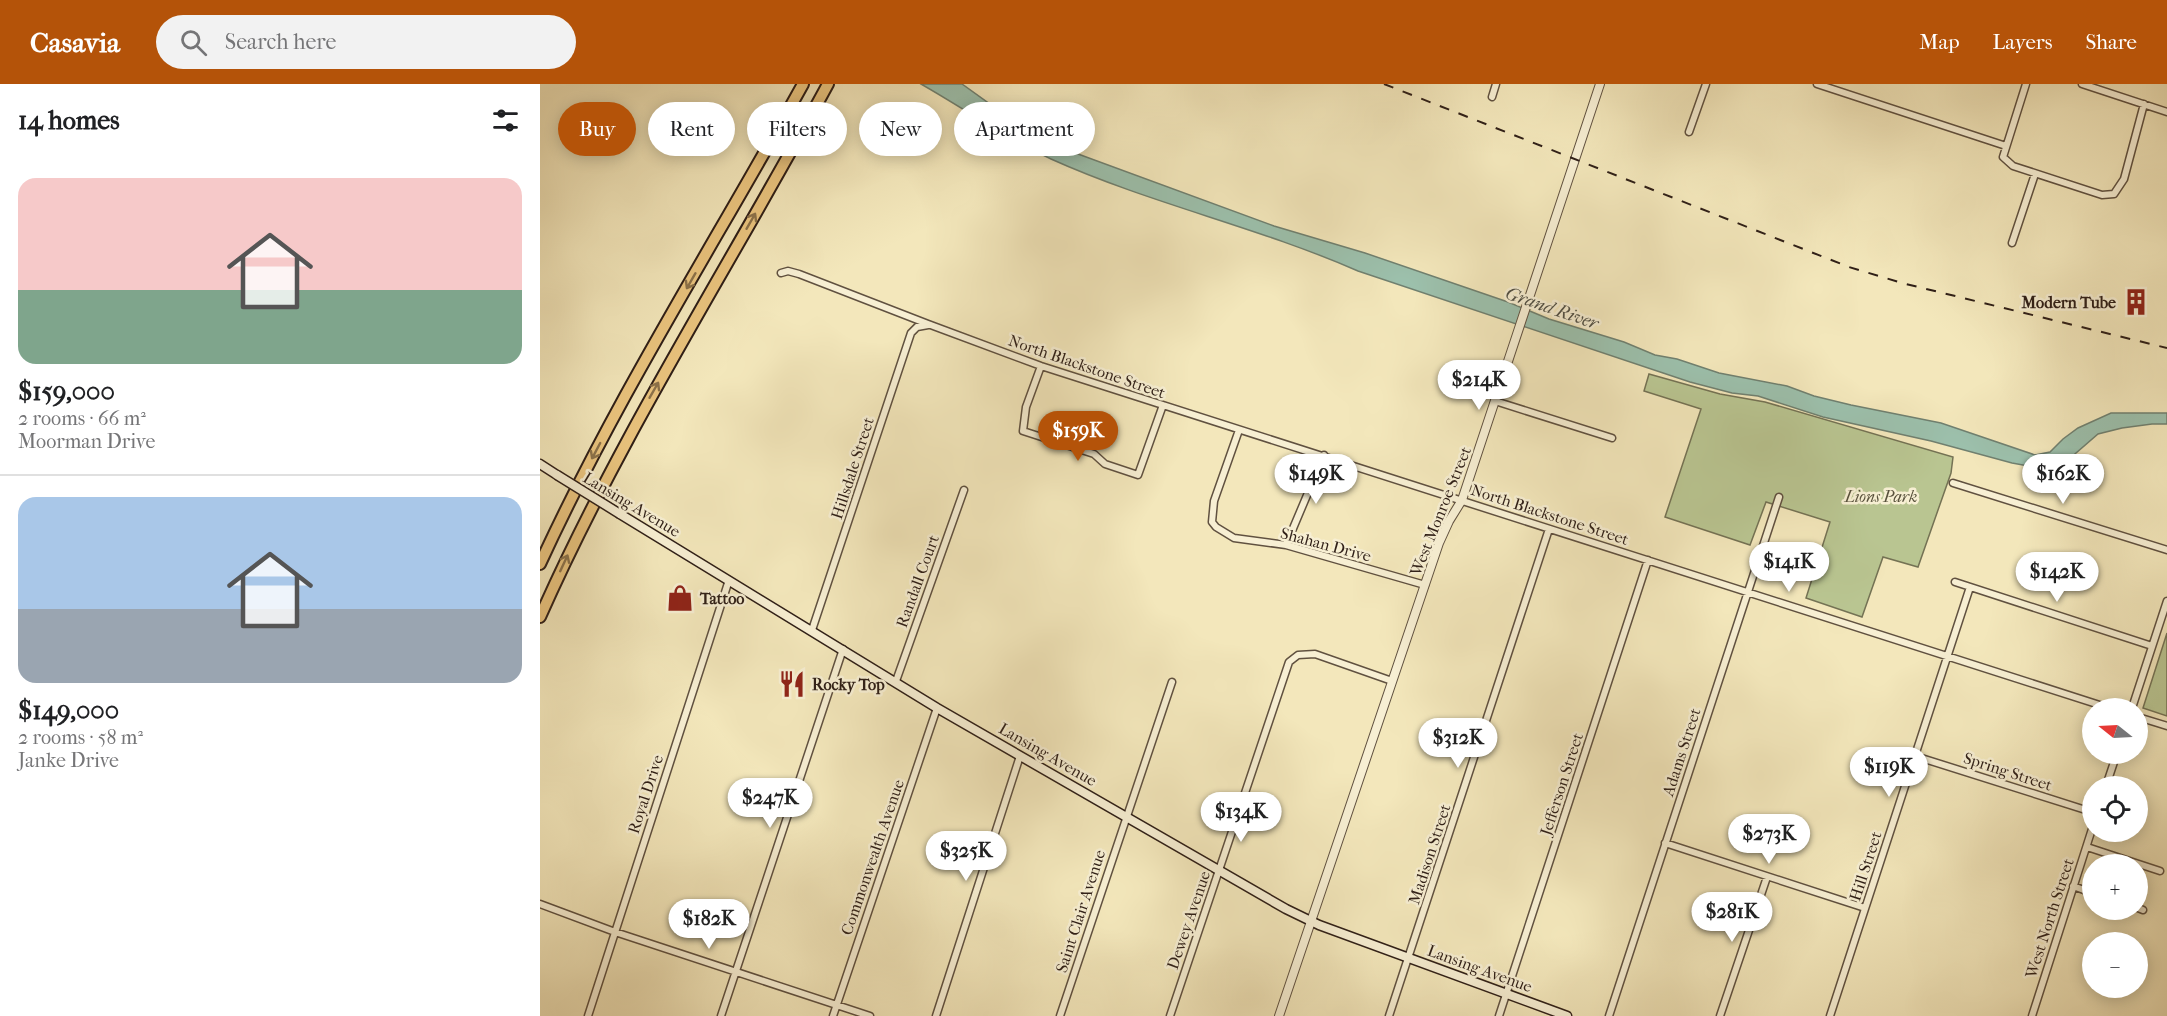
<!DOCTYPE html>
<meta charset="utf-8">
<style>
:root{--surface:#fff;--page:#f2f2f2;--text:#202124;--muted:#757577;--line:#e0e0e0;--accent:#b45309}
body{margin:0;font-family:"IM FELL French Canon",serif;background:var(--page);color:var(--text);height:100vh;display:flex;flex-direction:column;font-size:22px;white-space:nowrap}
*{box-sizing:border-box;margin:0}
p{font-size:20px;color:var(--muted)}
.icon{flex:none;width:33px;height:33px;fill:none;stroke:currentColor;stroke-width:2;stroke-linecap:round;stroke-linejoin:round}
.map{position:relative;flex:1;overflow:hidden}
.details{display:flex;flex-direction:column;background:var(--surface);width:540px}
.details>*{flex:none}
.guide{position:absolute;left:18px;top:18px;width:570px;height:54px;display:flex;gap:12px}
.needle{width:39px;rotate:288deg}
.controls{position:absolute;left:1542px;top:614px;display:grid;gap:12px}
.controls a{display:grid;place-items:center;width:66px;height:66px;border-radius:50%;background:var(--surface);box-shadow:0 3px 15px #0003;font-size:30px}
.price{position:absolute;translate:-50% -51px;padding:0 14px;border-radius:21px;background:#fff;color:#222;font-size:20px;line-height:39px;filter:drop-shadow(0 2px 3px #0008)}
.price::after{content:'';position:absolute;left:50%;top:36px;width:18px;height:14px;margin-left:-9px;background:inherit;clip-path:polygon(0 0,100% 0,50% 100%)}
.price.active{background:var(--accent);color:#fff}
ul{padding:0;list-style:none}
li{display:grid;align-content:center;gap:12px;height:318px;padding:0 18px}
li+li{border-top:2px solid var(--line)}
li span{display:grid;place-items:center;height:186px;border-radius:18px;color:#555}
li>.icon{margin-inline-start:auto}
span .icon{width:108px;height:108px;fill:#fffc;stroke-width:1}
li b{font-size:26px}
h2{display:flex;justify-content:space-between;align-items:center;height:72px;padding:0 18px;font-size:26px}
.tag{padding:0 21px;border-radius:27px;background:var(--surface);box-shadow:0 3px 15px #0003;font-size:21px;line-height:54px}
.tag.active{background:var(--accent);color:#fff}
header{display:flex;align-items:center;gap:36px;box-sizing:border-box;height:84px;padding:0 30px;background:var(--accent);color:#fff}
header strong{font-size:28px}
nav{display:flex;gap:33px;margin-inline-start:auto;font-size:21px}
.search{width:420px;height:54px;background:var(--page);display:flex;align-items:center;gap:15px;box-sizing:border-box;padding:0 21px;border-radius:33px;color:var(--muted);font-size:22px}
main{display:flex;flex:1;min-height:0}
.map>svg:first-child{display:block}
.green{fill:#b9c591;stroke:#747254;stroke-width:1.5}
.water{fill:#9cc0ac;stroke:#708070;stroke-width:1.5}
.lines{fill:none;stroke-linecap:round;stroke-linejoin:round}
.minor-casing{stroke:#605140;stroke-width:9}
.tertiary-casing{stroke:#605140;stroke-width:10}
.secondary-casing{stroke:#2f1f17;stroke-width:11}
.motorway-casing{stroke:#2f1f17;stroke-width:14}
.minor{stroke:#f7efd3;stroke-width:6}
.tertiary{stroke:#f7efd3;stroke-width:8}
.secondary{stroke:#f7efd3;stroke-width:8}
.motorway{stroke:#eac47e;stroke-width:10}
.rail{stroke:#2f1f17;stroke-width:2;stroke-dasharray:10 10;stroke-linecap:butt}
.secondary-bridge-casing{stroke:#2f1f17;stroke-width:11;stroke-linecap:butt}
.secondary-bridge{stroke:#f7efd3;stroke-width:8}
.oneway{stroke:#8c724a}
.labels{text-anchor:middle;stroke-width:5;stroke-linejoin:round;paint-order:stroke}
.poi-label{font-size:16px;font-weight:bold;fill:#2f1f17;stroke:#f7efd3;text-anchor:start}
.street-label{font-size:16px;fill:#2f1f17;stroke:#f7efd3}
.park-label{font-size:16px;font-style:italic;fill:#58513c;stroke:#f7efd3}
.water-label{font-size:18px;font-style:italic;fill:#504f44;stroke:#f7efd3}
</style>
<header>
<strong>Casavia</strong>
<div class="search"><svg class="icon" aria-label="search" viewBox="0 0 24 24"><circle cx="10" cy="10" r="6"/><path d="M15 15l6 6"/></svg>Search here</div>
<nav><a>Map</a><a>Layers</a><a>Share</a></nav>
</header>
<main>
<section class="details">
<h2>14 homes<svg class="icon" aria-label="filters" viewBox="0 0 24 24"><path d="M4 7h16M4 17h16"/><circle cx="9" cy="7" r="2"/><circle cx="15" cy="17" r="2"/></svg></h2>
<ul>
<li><span style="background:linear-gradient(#f6c9c9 60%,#7fa58c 0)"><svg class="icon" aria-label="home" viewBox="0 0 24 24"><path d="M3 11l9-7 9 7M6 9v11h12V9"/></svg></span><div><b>$159,000</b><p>2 rooms · 66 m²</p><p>Moorman Drive</p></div></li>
<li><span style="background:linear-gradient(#a9c7e8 60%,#9aa5b1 0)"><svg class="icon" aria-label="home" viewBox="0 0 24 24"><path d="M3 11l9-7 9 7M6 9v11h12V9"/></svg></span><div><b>$149,000</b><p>2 rooms · 58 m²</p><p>Janke Drive</p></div></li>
</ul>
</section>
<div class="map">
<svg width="1627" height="932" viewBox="0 0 1627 932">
<rect width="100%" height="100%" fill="#f3e7bb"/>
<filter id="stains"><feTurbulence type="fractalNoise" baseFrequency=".00333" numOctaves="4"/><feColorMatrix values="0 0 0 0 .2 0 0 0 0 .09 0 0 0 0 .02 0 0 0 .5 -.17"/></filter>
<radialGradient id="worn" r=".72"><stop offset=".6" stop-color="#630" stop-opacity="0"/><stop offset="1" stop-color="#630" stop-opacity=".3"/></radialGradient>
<path class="green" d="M1109,290l71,20 45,8 188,55 -2,16 -33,94 -35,-10 -21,60 -56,-19 24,-76 -64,-20 -16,43 -85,-28 36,-108 -57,-18z
M1627,549v83l-24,-8z"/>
<path class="water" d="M381,0h41l64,46 33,17 215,79 91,27 143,49 41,17 75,23 31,13 22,4 42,14 68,13 27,10 37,9 90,18 94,32 15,-3 13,-13 15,-11 33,-15h56v11h-15l-30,4 -24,6 -37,32 -21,2 -28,-5 -81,-22 -108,-24 -65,-21 -26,-3 -42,-11 -332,-111c-100,-44 -207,-67 -307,-112 -45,-21 -86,-50 -130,-75z"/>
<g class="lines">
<defs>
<path id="minor" d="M1277,0l189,62
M1486,0l-23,73 10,9 89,29 12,-1 10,-15 20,-75
M1542,0l85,28
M952,13l4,-13
M1149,48l17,-48
M1472,159l23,-69
M241,189l7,-2 11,3 129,50 113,42 1068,342
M501,282l-15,41 -3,24 71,23 11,10 33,11 25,-70
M955,317l117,37
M699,346l-25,71 -2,21 4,5 18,11 52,7 139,40
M1413,399l214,67
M746,461l38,-90
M1415,498l197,64
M272,546l99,-297 6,-6 11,-2
M356,597l68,-191
M1592,624l35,-107
M1598,633l29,9
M1375,672l177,56
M1566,702l11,-33
M1125,759l200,65
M1547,763l73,24
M1533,802l19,7
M0,820l75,28 255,84
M1598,824l5,2
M48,932l141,-436
M181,932l122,-367
M293,932l104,-308
M396,932l84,-260
M520,932l112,-334
M630,932l119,-354 9,-7 17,-1 77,27
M849,932l160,-487
M959,932l149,-456
M1069,932l170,-519
M1180,932l47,-139
M1290,932l140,-429
M1492,932l60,-187"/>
<path id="tertiary" d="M739,932l160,-473 10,-22 13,-21 138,-416"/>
<path id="secondary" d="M0,380l17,11
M80,430l317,194 349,201 33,16 248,91"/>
<path id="motorway" d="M0,480c76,-166 175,-321 263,-480
M0,533c82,-185 192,-355 288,-533"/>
</defs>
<use href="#minor" class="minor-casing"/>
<use href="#tertiary" class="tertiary-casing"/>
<use href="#secondary" class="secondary-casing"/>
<use href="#motorway" class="motorway-casing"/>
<use href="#minor" class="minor"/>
<use href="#tertiary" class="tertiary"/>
<use href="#secondary" class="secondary"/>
<use href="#motorway" class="motorway"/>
<path class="rail" d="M844,0l465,183 53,16 265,65"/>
<defs>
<path id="secondary-bridge" d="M17,391l63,39"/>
</defs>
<use href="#secondary-bridge" class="secondary-bridge-casing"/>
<use href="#secondary-bridge" class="secondary-bridge"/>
</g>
<defs><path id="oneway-shaft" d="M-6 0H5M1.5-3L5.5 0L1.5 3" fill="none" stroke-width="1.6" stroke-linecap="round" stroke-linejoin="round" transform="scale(1.5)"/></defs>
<g class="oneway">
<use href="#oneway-shaft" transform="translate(211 137) rotate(-60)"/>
<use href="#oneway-shaft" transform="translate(151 197) rotate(120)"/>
<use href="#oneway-shaft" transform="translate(114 306) rotate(-60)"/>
<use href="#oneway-shaft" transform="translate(56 367) rotate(118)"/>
<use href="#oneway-shaft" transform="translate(24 479) rotate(-65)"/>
</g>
<defs>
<symbol id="building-bare" viewBox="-9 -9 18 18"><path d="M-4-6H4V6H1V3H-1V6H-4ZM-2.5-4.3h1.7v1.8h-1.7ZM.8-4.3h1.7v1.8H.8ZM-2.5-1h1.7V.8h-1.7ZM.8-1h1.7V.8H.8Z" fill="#8f2418" stroke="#f7efd3" stroke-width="2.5" paint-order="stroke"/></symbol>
<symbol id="shop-bare" viewBox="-9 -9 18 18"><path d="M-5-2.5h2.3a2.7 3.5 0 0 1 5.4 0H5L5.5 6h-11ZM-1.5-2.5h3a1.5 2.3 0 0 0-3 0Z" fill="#8f2418" stroke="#f7efd3" stroke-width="2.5" paint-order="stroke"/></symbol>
<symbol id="restaurant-bare" viewBox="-9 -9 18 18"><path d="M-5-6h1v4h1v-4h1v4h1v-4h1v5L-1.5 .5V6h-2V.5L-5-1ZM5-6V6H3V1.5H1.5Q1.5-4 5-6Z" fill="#8f2418" stroke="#f7efd3" stroke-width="2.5" paint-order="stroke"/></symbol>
</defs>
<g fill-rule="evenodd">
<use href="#building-bare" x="1577" y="199" width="38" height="38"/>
<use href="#shop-bare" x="121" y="495" width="38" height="38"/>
<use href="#restaurant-bare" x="233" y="581" width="38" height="38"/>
</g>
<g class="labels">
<g class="poi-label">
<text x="1576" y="224" text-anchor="end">Modern Tube</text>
<text x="160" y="520">Tattoo</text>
<text x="272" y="606">Rocky Top</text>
</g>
<g class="street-label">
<text transform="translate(547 282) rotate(19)" y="6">North Blackstone Street</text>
<text transform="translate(312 384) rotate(-72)" y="6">Hillsdale Street</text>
<text transform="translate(92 420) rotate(31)" y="6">Lansing Avenue</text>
<text transform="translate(900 427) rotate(-68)" y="6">West Monroe Street</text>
<text transform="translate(1010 430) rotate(18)" y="6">North Blackstone Street</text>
<text transform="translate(786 460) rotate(15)" y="6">Shahan Drive</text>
<text transform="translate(377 497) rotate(-70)" y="6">Randall Court</text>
<text transform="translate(1141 668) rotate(-72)" y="6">Adams Street</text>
<text transform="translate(508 670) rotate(30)" y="6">Lansing Avenue</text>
<text transform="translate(1468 687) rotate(18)" y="6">Spring Street</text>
<text transform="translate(1021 700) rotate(-72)" y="6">Jefferson Street</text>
<text transform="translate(105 710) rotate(-72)" y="6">Royal Drive</text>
<text transform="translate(889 770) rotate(-72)" y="6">Madison Street</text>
<text transform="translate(332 773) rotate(-71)" y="6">Commonwealth Avenue</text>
<text transform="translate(1325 782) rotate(-72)" y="6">Hill Street</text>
<text transform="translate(540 827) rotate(-72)" y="6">Saint Clair Avenue</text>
<text transform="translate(1509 834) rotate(-72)" y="6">West North Street</text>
<text transform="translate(648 836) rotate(-71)" y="6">Dewey Avenue</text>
<text transform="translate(940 884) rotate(20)" y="6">Lansing Avenue</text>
</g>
<g class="park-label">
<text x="1341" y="418">Lions Park</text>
</g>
<g class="water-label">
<text transform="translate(1012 224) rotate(19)" y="6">Grand River</text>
</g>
</g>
<rect width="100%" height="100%" filter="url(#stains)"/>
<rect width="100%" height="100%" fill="url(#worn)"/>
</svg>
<div class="controls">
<a><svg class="needle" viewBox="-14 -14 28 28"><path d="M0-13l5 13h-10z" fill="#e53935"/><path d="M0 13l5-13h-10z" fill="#757577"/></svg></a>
<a><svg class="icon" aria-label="locate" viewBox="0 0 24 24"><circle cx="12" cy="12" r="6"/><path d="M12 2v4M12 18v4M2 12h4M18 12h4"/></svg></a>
<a>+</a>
<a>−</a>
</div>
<b class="price" style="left:939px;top:327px">$214K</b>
<b class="price active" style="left:538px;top:378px">$159K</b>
<b class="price" style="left:776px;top:421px">$149K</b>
<b class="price" style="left:1523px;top:421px">$162K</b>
<b class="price" style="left:1249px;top:509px">$141K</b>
<b class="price" style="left:1517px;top:519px">$142K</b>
<b class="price" style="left:918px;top:685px">$312K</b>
<b class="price" style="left:1349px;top:714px">$119K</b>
<b class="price" style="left:230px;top:745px">$247K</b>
<b class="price" style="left:701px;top:759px">$134K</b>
<b class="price" style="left:1229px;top:781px">$273K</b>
<b class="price" style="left:426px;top:798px">$325K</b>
<b class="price" style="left:1192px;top:859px">$281K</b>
<b class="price" style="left:169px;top:866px">$182K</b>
<div class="guide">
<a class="tag active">Buy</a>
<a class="tag">Rent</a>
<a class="tag">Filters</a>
<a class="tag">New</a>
<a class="tag">Apartment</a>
</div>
</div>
</main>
